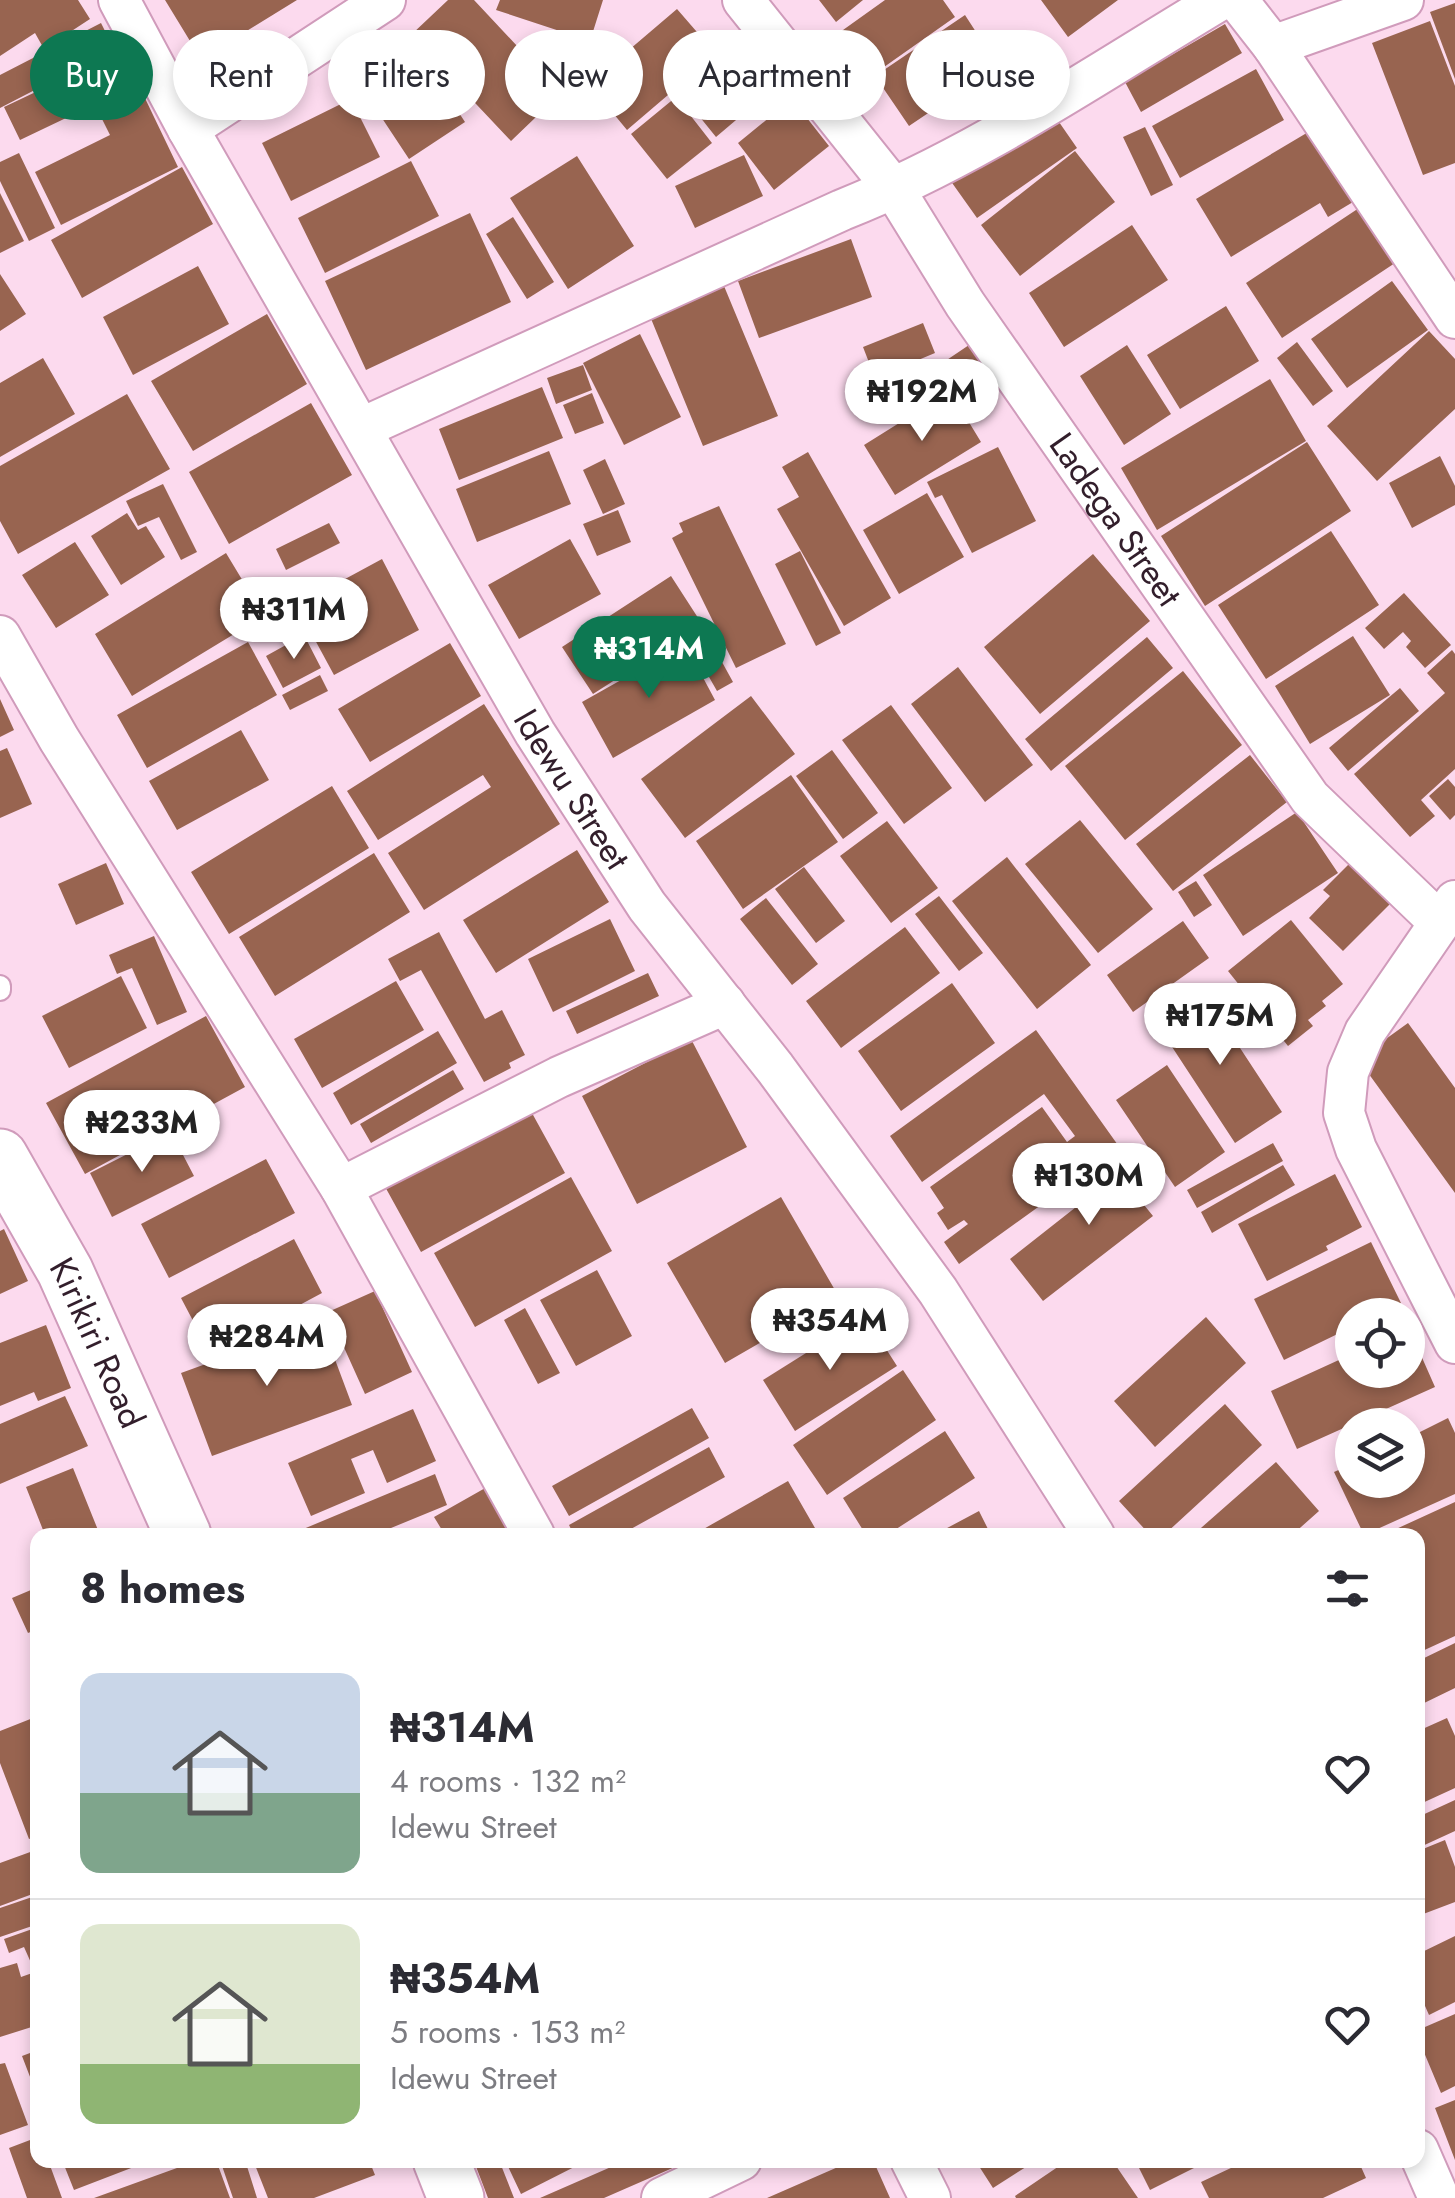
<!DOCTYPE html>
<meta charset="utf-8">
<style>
:root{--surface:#fff;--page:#f2f2f3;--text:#2b2b33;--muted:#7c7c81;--line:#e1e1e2;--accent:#0d7852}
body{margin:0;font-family:Jost,sans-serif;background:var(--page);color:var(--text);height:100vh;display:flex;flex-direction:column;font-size:38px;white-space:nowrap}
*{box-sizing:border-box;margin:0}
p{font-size:32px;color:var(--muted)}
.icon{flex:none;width:55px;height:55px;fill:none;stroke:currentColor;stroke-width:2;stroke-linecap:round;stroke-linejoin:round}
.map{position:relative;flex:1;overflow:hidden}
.sheet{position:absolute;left:30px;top:1528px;width:1395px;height:640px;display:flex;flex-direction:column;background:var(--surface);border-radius:20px;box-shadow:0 5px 15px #0003}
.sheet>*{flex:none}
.top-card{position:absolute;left:30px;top:30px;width:1395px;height:90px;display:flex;gap:20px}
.tools{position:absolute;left:1335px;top:1298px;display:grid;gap:20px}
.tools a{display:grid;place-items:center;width:90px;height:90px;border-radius:50%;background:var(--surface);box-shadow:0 5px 15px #0003;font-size:50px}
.price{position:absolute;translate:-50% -85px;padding:0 22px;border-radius:35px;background:#fff;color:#222;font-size:32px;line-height:65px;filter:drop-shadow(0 2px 5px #0008)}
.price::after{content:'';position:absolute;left:50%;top:60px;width:30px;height:22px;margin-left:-15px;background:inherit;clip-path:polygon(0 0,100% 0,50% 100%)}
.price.on{background:var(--accent);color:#fff}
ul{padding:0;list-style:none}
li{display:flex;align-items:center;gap:30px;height:250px;padding:0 50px}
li+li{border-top:2px solid var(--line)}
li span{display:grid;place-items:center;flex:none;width:280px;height:200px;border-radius:20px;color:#555}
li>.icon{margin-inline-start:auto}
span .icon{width:120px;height:120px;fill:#fffc;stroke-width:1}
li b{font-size:42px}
h2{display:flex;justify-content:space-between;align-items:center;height:120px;padding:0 50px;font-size:42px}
.pill{padding:0 35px;border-radius:45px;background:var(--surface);box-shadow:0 5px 15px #0003;font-size:35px;line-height:90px}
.pill.on{background:var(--accent);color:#fff}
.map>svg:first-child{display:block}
.building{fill:#986450}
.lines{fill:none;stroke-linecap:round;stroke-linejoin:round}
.service-casing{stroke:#d09bbb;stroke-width:24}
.minor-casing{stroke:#d09bbb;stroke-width:44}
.secondary-casing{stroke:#d09bbb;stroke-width:59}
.service{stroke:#fff;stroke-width:20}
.minor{stroke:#fff;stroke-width:40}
.secondary{stroke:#fff;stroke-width:55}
.labels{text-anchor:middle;stroke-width:9;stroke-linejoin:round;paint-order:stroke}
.street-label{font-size:35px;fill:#321e2b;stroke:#fcdaee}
</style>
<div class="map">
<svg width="1455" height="2198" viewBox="0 0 1455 2198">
<rect width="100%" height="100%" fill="#fcdaee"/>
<path class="building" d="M0,0h78l12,19 -46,30 -9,-16 -35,23z
M165,0h132l-96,59z
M448,0h26l87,93 -50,48 -100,-106z
M500,0h103l-13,41 -94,-31z
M819,0h44l-27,22z
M885,0h58l12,17 -88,62 -31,-44z
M1041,0h77l-50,37z
M1455,3v76l-25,-67z
M677,9l39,45 -89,76 -38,-46z
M965,15l33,51 -89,60 -34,-50z
M1430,21l25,65v77l-32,12 -51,-132z
M101,23l13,26 -114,59v-33z
M1225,24l17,29 -101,59 -16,-30z
M724,52l38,46 -46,39 -38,-47z
M118,53l15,33 -113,54 -16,-33z
M426,63l39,59 -56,37 -39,-59z
M1256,69l28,51 -104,58 -28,-52z
M142,92l36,75 -117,58 -26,-53 75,-37 -11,-22z
M676,97l36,46 -45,36 -36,-45z
M351,99l29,58 -89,44 -29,-58z
M792,99l37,47 -55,44 -36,-47z
M1050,109l27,39 -100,70 -27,-38z
M1145,127l28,58 -22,11 -28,-59z
M1310,131l43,71 -25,15 -8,-14 -89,54 -35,-58z
M1075,151l40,51 -95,74 -39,-51z
M19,153l36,75 -26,13 -29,-60v-19z
M744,155l19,41 -68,32 -20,-42z
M577,156l57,90 -66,43 -58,-91z
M411,161l28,55 -114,57 -27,-55z
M182,167l31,57 -131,74 -31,-58z
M0,193l24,48 -24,12z
M1359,208l36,55 -113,75 -36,-55z
M470,213l41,89 -145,68 -41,-89z
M513,217l41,65 -27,17 -41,-65z
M1132,225l36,55 -104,67 -35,-54z
M851,239l21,58 -113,41 -21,-57z
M198,266l31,58 -96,51 -30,-58z
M0,274l26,40 -26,17z
M719,274l59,142 -75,30 -58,-142z
M1392,281l36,49 -81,58 -36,-49z
M1226,306l33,55 -79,48 -33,-54z
M267,314l40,70 -114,67 -42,-70z
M923,323l12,30 -60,25 -12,-31z
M1429,331l26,28v50l-78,72 -50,-55z
M640,334l41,83 -57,28 -41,-82z
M1297,342l36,49 -20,15 -36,-48z
M969,345l20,32 -37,23 -20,-30z
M1127,345l44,69 -47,31 -44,-69z
M43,358l32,56 -75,43v-74z
M583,365l9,25 -36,14 -9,-26z
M1270,379l36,62 -149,89 -36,-62z
M542,387l21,51 -104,42 -20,-51z
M592,393l12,30 -29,11 -12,-29z
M127,394l43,75 -152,85 -18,-33v-55z
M944,395l6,10 6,-4 25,41 -86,53 -31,-50z
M311,403l41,72 -123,69 -40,-72z
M1307,442l44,69 -146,95 -44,-70z
M998,447l38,74 -64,32 -30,-58 -7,3 -8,-16z
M549,451l22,53 -94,38 -21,-53z
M808,452l83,146 -47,28 -67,-117 22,-12 -17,-30z
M1440,456l15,30v19l-43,23 -23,-45z
M605,459l20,45 -22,10 -20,-44z
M163,484l34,68 -16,8 -22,-43 -21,9 -12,-25z
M927,493l37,64 -65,37 -36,-64z
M719,506l67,138 -50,24 -64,-130 11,-6 -4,-9z
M618,510l13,32 -34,14 -14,-32z
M127,513l11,17 8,-4 19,31 -44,28 -30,-49z
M329,523l11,20 -54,27 -10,-21z
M1331,531l48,74 -113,74 -48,-74z
M570,539l31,55 -82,45 -31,-54z
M75,542l34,53 -53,33 -34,-53z
M800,551l41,82 -25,13 -41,-82z
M226,553l38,63 -132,80 -37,-62z
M1093,554l57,67 -110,93 -56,-67z
M382,559l37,71 -85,45 -26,-48 38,-20 -12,-22z
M671,576l31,48 -109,70 -31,-47z
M1404,593l47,52 -26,23 -19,-21 5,-6 -8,-9 -19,17 -19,-21z
M706,633l27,49 -16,9 -28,-49z
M304,635l17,33 -38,20 -17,-32z
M1353,636l37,59 -80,49 -35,-58z
M1147,637l26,31 -122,103 -26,-32z
M248,642l29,53 -130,73 -30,-53z
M450,643l31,53 -111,66 -32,-53z
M685,644l30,56 -102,58 -31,-56z
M1452,650l3,4v115l-34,31 14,16 -25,21 -56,-63 91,-81 -18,-20z
M958,667l75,98 -48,37 -74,-98z
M1183,671l59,74 -117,95 -60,-74z
M320,675l8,16 -38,19 -8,-15z
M1400,688l19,23 -71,60 -19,-23z
M751,696l44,58 -110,84 -44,-59z
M0,699l14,31 -14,7z
M484,704l76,120 -136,86 -36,-57 103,-66 -8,-12 -105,65 -31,-49z
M891,705l61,83 -48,36 -62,-84z
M241,730l28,50 -92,50 -28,-49z
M7,748l25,56 -32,14v-67z
M832,750l46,63 -35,26 -47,-63z
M1250,755l37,47 -114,89 -37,-47z
M791,775l47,67 -95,67 -47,-68z
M1448,779l7,8v28l-5,5 -21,-24z
M332,786l37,62 -140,86 -38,-62z
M1297,812l41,61 -95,63 -40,-61z
M1080,820l73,89 -55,44 -73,-89z
M887,821l51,67 -47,35 -51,-67z
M577,850l32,52 -113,71 -33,-53z
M374,853l36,59 -135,84 -36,-59z
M1007,857l84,108 -54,44 -85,-108z
M1355,858l40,41 -52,52 -34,-33 21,-22 -7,-6z
M106,863l18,41 -48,21 -18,-41z
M804,867l41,54 -29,22 -41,-54z
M1196,881l16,24 -18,12 -16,-25z
M939,896l44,57 -24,18 -44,-57z
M766,898l52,66 -26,21 -52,-66z
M610,919l25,52 -82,41 -25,-53z
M1291,920l52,64 -21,17 4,5 -18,14 5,6 -25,20 -60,-75z
M1183,921l26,37 -76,54 -26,-37z
M905,927l35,46 -99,75 -35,-47z
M439,932l46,87 17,-9 23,45 -16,8 2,5 -27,14 -63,-112 -21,11 -12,-22z
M154,936l33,76 -30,13 -25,-57 -15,6 -8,-19z
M648,973l11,23 -82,38 -11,-23z
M121,976l26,52 -78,40 -27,-52z
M396,981l28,49 -102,58 -28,-49z
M952,983l43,60 -94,68 -43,-60z
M1204,993l78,119 -47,31 -78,-119z
M206,1016l39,71 -160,87 -39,-71z
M1408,1023l47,65v105l-97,-134z
M1036,1030l84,118 -161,116 -15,-22 24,-18 -4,-4 -16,10 -11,-17 7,-5 -14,-21 112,-80 25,35 8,-6 -31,-42 -122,88 -32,-46z
M438,1031l19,32 -106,62 -18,-32z
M691,1039l56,108 -110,57 -55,-108z
M1167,1065l58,87 -50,35 -59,-87z
M453,1070l11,19 -93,54 -11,-19z
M527,1104l38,69 -144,79 -38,-69z
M171,1132l23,44 -82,41 -22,-44z
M1273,1143l10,18 -86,47 -10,-18z
M1137,1146l23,30 -24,19 17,21 -110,85 -33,-42 108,-85 -7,-8z
M266,1159l29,54 -126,65 -28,-54z
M1283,1165l12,20 -83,48 -11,-21z
M1335,1174l27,53 -36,19 2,4 -61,31 -29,-57z
M571,1177l41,74 -137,76 -41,-74z
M781,1197l58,100 -114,66 -58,-100z
M4,1229l24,52 -28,13v-63z
M294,1239l28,54 -112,60 -29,-55z
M1371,1242l30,61 -25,12h-24v12l-68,33 -30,-61z
M597,1270l35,66 -56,30 -36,-66z
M375,1291l37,81 -47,22 -37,-82z
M525,1308l35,65 -22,11 -34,-64z
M865,1316l32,50 -102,65 -32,-51z
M1206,1317l40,46 -91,84 -41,-46z
M321,1322l31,83 -140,51 -31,-83z
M46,1325l25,63 -33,13 -4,-9 -34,14v-63z
M1408,1326l27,61 -138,62 -26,-58 81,-37v16h56z
M903,1370l33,50 -109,75 -34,-50z
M65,1396l23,50 -88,38v-60z
M1225,1404l37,41 -98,90h-14l-31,-34z
M692,1408l17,30 -140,78 -17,-30z
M413,1409l23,52 -49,22 -14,-33 -22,9 14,34 -54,23 -23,-53z
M1448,1418l7,15v61l-91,41 -30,-63 18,-8v16h56v-42z
M945,1431l30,47 -88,57h-21l-23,-37z
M709,1447l16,30 -105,58h-46l-5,-10z
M1276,1462l43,49 -27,24h-99z
M73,1468l27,67h-55l-19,-48z
M435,1474l12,31 -73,30h-85z
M788,1481l31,54h-126z
M487,1487l27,48h-69l-11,-18z
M1455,1502v134l-37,17v-118h-35z
M979,1511l12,24h-57z
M38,1587v42l-10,4 -16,-35z
M1455,1643v45l-37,18v-45z
M38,1716v120l-9,3 -29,-76v-32z
M1447,1718l8,18v52l-37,17v-74z
M1455,1800v31l-37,17v-31z
M1445,1840l10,27v35l-37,14v-65z
M33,1851l5,13v28l-38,14v-43z
M38,1895v29l-38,13v-29z
M38,1927v36l-6,2 -8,-18 -15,6 -5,-14z
M1455,1936v66l-26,13 -11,-25v-36z
M17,1963l4,14 17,-6v54l-38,12v-69z
M1455,2014v72l-14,7 -23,-55v-8z
M38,2050v45h-1l-15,-39z
M5,2063l23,62 -28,10v-71z
M1455,2100v60l-20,-52z
M38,2137v23h10l14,38h-35l-18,-50z
M62,2160h90l-78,30z
M199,2160h17l14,38h-136z
M220,2160h25l12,38h-24z
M253,2160h116l6,15 -61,23h-46z
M486,2160h13l15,38h-26l-13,-34z
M505,2160h83l-67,34z
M627,2160h64l-87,38h-64z
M854,2160h19l17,38h-123z
M975,2160h62l-44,28z
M1068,2160h44l26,38h-122l-1,-2z
M1135,2160h57l4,7 -46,23z
M1248,2160h110l8,18 -43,20h-114l-8,-16z"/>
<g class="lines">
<defs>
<path id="service" d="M0,986v4"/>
<g id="minor">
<path id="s1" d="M119,0l69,129 347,604 112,173 128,162 163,223 156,244"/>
<path id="s2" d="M743,0l151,189 71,115 345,494 129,124"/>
<path d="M1237,0l36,46 182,272"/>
<path d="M1273,46l130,-46"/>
<path d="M188,129l197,-129"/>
<path d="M362,428l480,-218c134,-53 254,-136 378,-210"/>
<path d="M0,636l59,103 282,449 193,347"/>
<path d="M1455,901l-90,131 -17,40 -4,41 12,36 99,194"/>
<path d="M341,1188l218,-111 166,-73"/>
<path d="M1418,2150l21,48"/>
<path d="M911,2160l19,38"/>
<path d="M662,2198l79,-38"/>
</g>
<g id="secondary">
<path id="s3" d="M0,1157l65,114 118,264"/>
<path d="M441,2160l15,38"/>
</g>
</defs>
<use href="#service" class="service-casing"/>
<use href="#minor" class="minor-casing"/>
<use href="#secondary" class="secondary-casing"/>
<use href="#service" class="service"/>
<use href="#minor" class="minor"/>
<use href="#secondary" class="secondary"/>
</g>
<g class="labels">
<g class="street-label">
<text dy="12" stroke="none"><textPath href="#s2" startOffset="640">Ladega Street</textPath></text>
<text dy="12" stroke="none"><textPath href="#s1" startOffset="910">Idewu Street</textPath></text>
<text dy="12" stroke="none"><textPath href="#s3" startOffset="210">Kirikiri Road</textPath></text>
</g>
</g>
</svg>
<div class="tools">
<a><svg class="icon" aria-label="locate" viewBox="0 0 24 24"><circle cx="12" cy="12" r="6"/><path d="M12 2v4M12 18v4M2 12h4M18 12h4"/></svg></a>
<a><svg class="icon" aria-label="layers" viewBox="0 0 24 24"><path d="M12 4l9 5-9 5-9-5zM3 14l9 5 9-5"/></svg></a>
</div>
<b class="price" style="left:922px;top:444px">₦192M</b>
<b class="price" style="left:294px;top:662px">₦311M</b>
<b class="price on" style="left:649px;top:701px">₦314M</b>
<b class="price" style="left:1220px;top:1068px">₦175M</b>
<b class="price" style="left:142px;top:1175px">₦233M</b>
<b class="price" style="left:1089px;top:1228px">₦130M</b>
<b class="price" style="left:830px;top:1373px">₦354M</b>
<b class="price" style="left:267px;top:1389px">₦284M</b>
<div class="top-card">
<a class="pill on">Buy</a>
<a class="pill">Rent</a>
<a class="pill">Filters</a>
<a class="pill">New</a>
<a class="pill">Apartment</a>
<a class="pill">House</a>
</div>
<section class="sheet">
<h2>8 homes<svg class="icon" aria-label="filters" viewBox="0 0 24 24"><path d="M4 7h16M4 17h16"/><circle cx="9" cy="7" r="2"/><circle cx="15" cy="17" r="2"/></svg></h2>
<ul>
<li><span style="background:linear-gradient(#c9d6e8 60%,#7fa58c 0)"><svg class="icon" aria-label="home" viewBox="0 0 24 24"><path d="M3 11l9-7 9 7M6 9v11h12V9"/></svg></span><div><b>₦314M</b><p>4 rooms · 132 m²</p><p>Idewu Street</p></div><svg class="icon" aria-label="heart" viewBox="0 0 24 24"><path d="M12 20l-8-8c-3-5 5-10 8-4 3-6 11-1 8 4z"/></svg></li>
<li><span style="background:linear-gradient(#dfe7d0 70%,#8fb573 0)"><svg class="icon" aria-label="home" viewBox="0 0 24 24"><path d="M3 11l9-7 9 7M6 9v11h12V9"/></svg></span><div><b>₦354M</b><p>5 rooms · 153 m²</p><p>Idewu Street</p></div><svg class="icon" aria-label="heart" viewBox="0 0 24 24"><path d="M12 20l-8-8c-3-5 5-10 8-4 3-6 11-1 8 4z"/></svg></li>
</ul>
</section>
</div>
